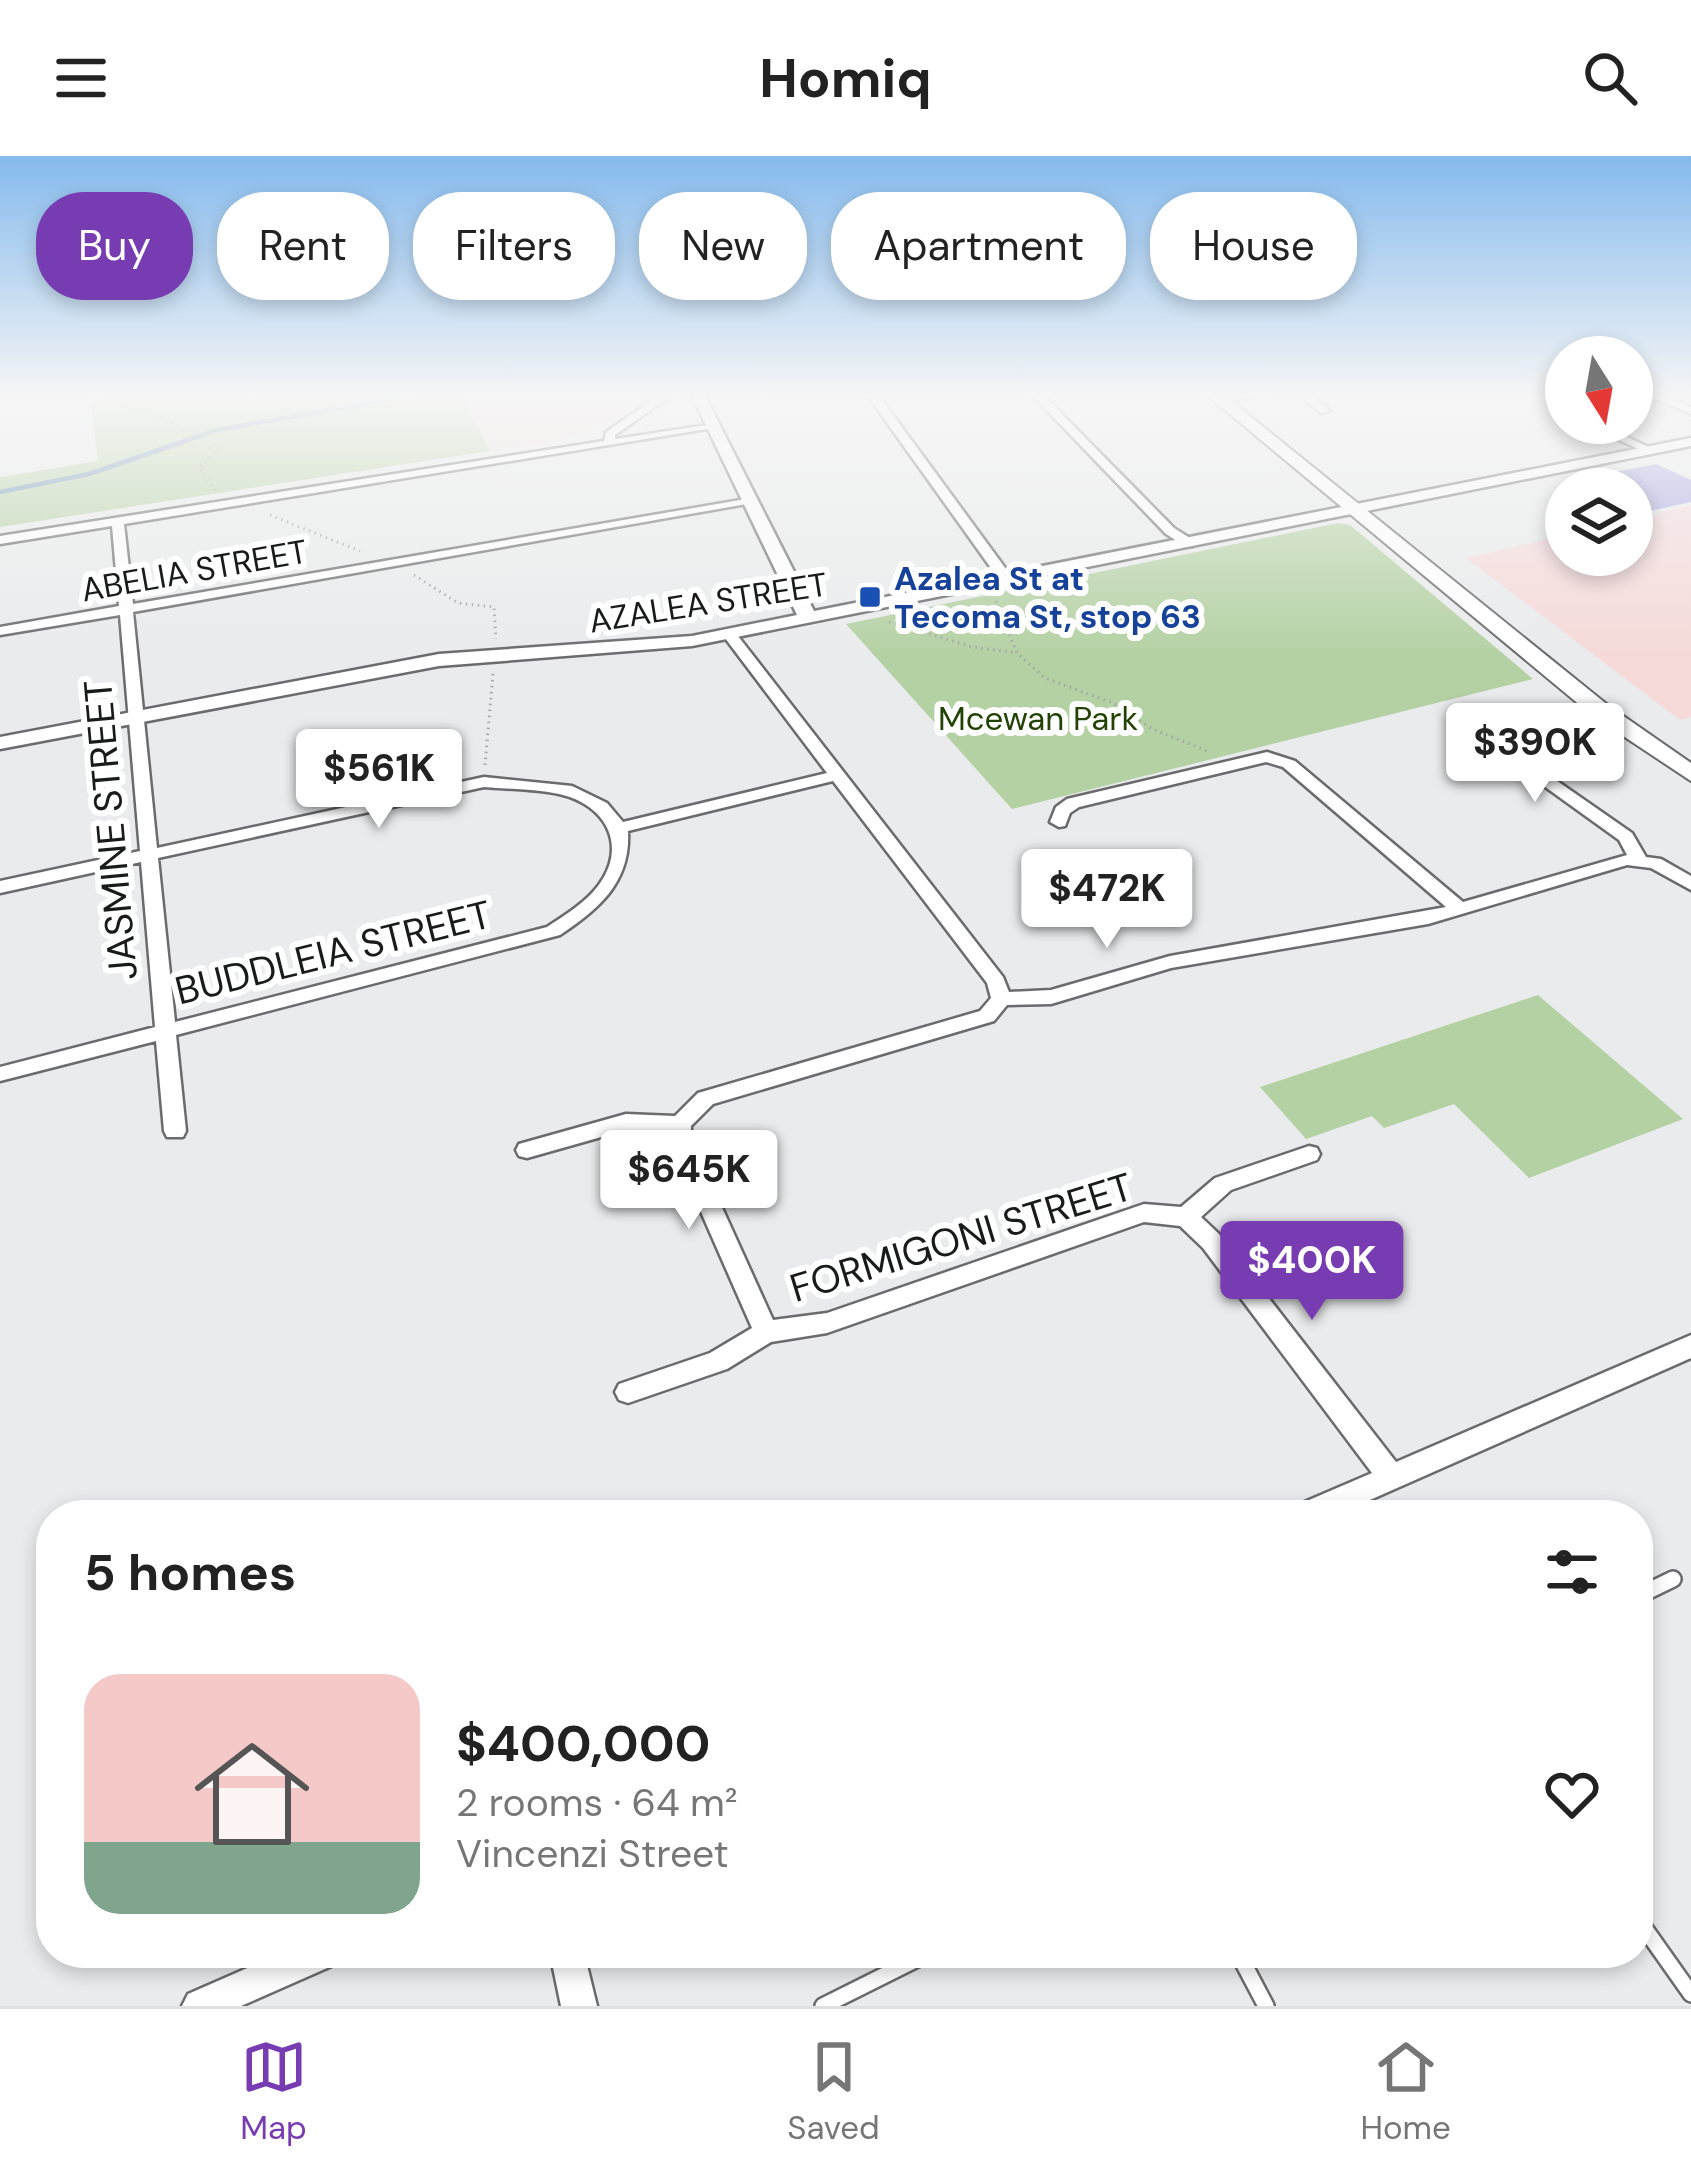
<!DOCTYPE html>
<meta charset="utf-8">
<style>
:root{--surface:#fff;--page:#f2f2f2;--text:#222;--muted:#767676;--line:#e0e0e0;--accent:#783cb2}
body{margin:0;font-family:"DM Sans",sans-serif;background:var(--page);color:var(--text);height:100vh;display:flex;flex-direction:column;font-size:45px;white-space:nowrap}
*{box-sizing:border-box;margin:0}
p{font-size:39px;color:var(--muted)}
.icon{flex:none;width:66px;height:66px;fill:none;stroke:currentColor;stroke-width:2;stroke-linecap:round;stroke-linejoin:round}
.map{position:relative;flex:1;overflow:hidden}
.drawer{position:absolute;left:36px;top:1344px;width:1617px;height:468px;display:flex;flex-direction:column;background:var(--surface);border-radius:48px;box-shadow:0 6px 18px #0003}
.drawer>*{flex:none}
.guide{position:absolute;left:36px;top:36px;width:1620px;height:108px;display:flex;gap:24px}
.needle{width:78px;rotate:169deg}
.buttons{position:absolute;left:1545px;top:180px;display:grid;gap:24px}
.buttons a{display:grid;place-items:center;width:108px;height:108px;border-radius:50%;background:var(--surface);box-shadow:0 6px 18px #0003;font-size:60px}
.price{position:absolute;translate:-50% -102px;padding:0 27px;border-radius:12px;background:#fff;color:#222;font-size:39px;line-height:78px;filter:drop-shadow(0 3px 6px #0008)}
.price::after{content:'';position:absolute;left:50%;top:72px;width:36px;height:27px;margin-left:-18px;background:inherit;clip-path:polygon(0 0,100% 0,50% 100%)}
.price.active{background:var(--accent);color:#fff}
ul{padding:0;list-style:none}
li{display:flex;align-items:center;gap:36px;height:300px;padding:0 48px}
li+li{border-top:3px solid var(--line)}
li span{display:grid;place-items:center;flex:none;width:336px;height:240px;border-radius:36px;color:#555}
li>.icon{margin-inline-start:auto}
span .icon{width:144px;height:144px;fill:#fffc;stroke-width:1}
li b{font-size:51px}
h2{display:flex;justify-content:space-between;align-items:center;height:144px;padding:0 48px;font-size:51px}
.tag{padding:0 42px;border-radius:48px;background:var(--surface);box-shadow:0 6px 18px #0003;font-size:42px;line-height:108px}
.tag.active{background:var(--accent);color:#fff}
header{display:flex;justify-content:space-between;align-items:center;height:156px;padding:0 48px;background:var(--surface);font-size:54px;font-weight:700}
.menu{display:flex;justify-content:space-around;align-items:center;height:168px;border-top:3px solid var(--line);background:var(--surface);font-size:33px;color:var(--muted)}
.menu a{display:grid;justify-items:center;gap:6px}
.menu .active{color:var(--accent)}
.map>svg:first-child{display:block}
.commercial{fill:#f4d9dd}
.industrial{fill:#f5dad9}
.green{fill:#b4d1a3}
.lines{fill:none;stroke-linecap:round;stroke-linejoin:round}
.stream{stroke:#6c91b3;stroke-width:4.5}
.building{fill:#a3a4e1}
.service-casing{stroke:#6b6b6d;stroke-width:20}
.minor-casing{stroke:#6b6b6d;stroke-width:5}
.tertiary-casing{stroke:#6b6b6d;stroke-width:5}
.secondary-casing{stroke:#6b6b6d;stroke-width:4}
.path{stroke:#a4a5a6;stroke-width:3;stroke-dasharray:1.5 4.5;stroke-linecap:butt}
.service{stroke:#fff;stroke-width:15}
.minor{fill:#fff;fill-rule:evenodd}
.tertiary{fill:#fff;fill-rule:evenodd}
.secondary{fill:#fff;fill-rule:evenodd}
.transit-dot{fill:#1a4fb4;stroke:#fff;stroke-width:4.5}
.labels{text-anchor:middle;stroke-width:12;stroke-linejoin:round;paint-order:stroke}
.far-street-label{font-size:33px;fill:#191a1a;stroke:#fff}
.far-transit-label{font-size:33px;font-weight:bold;fill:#164399;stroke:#fff;text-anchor:start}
.far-park-label{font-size:33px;fill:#234305;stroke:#fff}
.street-label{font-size:39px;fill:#191a1a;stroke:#fff}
</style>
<header><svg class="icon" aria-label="menu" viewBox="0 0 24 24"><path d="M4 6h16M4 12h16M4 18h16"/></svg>Homiq<svg class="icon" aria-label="search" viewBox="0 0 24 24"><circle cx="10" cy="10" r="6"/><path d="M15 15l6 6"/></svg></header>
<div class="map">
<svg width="1691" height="1850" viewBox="0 0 1691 1850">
<rect width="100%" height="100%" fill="#eaebec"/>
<path class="commercial" d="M462,241h183l-37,25 -49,18 -69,11z"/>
<path class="industrial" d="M1691,349v212l-11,3 -214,-162 100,-23v20h66v-36z"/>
<path class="green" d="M90,241h372l28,54 -490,76v-50l98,-16z
M1338,367l12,2 183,154 -521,130 -166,-185z
M1538,839l145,124 -154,59 -75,-74 -70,24 -12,-12 -66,23 -46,-52z"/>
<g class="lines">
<path class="stream" d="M0,336l89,-18 128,-44 192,-34"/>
</g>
<path class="building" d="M1656,308l35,16v22l-59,13v-26h-52l-1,-10z"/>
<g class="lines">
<defs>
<path id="service" d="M1638,1440l35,-17
M1638,1763l53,75
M1238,1797l28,53
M823,1850l106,-53"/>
<path id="minor" d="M658,240h13l-56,39v4l99,-15 5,3 -595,97 9,80 619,-106 6,4 -625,110 24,236 327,-71 88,9 35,17 16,19 204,-49 -105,-139 7,-4 5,1 269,346 6,15 42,-2 119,-34 276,-49 -163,-140 -17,-5 -187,45 -9,6 -5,13 -6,1 -9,-5 6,-15 11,-8 200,-47 28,9 168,141 164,-47 -8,-15 -164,-118 3,-3h10l164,114 14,24 15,2 30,17v14l-40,-22 -24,-3 -199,59 -257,44 -120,36 -44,1 -13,16 -281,83 -22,22v13l82,181 54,-7 317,-109 37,3 34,-29 94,-32 8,2 3,6 -3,6 -86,30 -30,27 18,17 177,228 295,-127v23l-355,157h-45l4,-9 77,-33 -169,-225 -23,-22 -36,-4 -317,111 -56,9 -44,27 -99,34 -9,-3 -4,-8 4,-8 91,-31 42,-25 -83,-189v-7l-43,-2 -99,28 -8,-2 -3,-6 3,-6 107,-30 49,2 23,-23 282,-82 11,-13 -4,-15 -154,-202 -205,50c3,51 -29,78 -68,104l-384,100 10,96 -3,6h-16l-3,-6 -8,-90 -156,40v-14l155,-40 -14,-165 -141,31v-12l140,-30 -20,-236 -120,20v-8l119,-21 -7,-80 -112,18v-8l604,-95 2,-9zM484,631c24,2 51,2 75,7 46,10 70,51 39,92 -13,17 -33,29 -51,41l-372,95 -17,-164z
M868,240h11l132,180v6h-10z
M1033,240h11l130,132 19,12v6h-8l-19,-12z
M1222,240h39l-42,7 -5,-3z
M1300,240h12l18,15 -9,2z
M1650,240h15l26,11v7z
M1583,267h14l60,28 -10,2z
M282,1797h57l-5,12 -93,41h-59l6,-12z
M550,1797h34l13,53h-36z"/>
<path id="tertiary" d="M692,240h13l109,215 877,-173v8l-999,200 -253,20 -439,83v-12l439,-83 253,-18 105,-21z"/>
<path id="secondary" d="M1208,240h17l384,310 82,57v18l-98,-65z"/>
</defs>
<use href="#service" class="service-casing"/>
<use href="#minor" class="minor-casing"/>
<use href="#tertiary" class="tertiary-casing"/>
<use href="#secondary" class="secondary-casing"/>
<path class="path" d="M98,240l109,41 11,12 -19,19 17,23
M270,359l90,36
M414,419l44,28 36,4 2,32
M996,445l21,52 28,25 68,25 39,26 58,23
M889,466l84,25 44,6
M485,609l8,-91"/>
<use href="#service" class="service"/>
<use href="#minor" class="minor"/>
<use href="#tertiary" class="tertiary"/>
<use href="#secondary" class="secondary"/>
</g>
<linearGradient id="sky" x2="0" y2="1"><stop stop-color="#85baed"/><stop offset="0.48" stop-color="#f6f6f6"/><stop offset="1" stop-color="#f6f6f6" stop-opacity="0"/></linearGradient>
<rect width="1691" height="500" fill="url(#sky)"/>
<rect class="transit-dot" x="858" y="429" width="24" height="24" rx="6"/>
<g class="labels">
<g class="far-street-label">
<text transform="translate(194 414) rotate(-10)" y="12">ABELIA STREET</text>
<text transform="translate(708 446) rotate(-9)" y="12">AZALEA STREET</text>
</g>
<g class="far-transit-label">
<text x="894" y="434">Azalea St at<tspan x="894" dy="38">Tecoma St, stop 63</tspan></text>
</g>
<g class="far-park-label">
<text x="1038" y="574">Mcewan Park</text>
</g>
<g class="street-label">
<text transform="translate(110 674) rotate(-95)" y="14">JASMINE STREET</text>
<text transform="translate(333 796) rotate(-14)" y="14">BUDDLEIA STREET</text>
<text transform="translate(961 1081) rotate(-17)" y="14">FORMIGONI STREET</text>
</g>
</g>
</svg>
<div class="buttons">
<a><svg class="needle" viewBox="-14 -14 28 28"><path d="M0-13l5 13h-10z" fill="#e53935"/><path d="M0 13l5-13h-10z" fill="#767676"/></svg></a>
<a><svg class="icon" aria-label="layers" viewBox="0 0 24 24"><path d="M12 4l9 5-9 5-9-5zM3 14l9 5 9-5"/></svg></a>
</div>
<b class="price" style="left:1535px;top:649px">$390K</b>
<b class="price" style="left:379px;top:675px">$561K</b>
<b class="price" style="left:1107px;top:795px">$472K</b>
<b class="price" style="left:689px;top:1076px">$645K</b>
<b class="price active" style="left:1312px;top:1167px">$400K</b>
<div class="guide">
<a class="tag active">Buy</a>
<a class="tag">Rent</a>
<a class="tag">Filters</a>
<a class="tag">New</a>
<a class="tag">Apartment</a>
<a class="tag">House</a>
</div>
<section class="drawer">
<h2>5 homes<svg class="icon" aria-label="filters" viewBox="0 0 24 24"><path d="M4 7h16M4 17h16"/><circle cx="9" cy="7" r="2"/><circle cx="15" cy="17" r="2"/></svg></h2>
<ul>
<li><span style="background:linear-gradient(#f6c9c9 70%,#7fa58c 0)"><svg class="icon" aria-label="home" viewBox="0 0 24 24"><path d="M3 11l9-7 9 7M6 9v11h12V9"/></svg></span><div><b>$400,000</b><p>2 rooms · 64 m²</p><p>Vincenzi Street</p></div><svg class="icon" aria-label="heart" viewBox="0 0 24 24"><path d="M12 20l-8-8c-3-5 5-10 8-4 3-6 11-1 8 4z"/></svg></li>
</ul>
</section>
</div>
<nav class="menu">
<a class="active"><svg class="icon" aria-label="map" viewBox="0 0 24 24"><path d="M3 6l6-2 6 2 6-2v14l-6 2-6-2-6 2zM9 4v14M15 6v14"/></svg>Map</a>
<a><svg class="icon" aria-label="saved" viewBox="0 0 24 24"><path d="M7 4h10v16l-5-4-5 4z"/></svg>Saved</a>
<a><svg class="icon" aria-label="home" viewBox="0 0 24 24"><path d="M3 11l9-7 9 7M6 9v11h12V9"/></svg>Home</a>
</nav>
